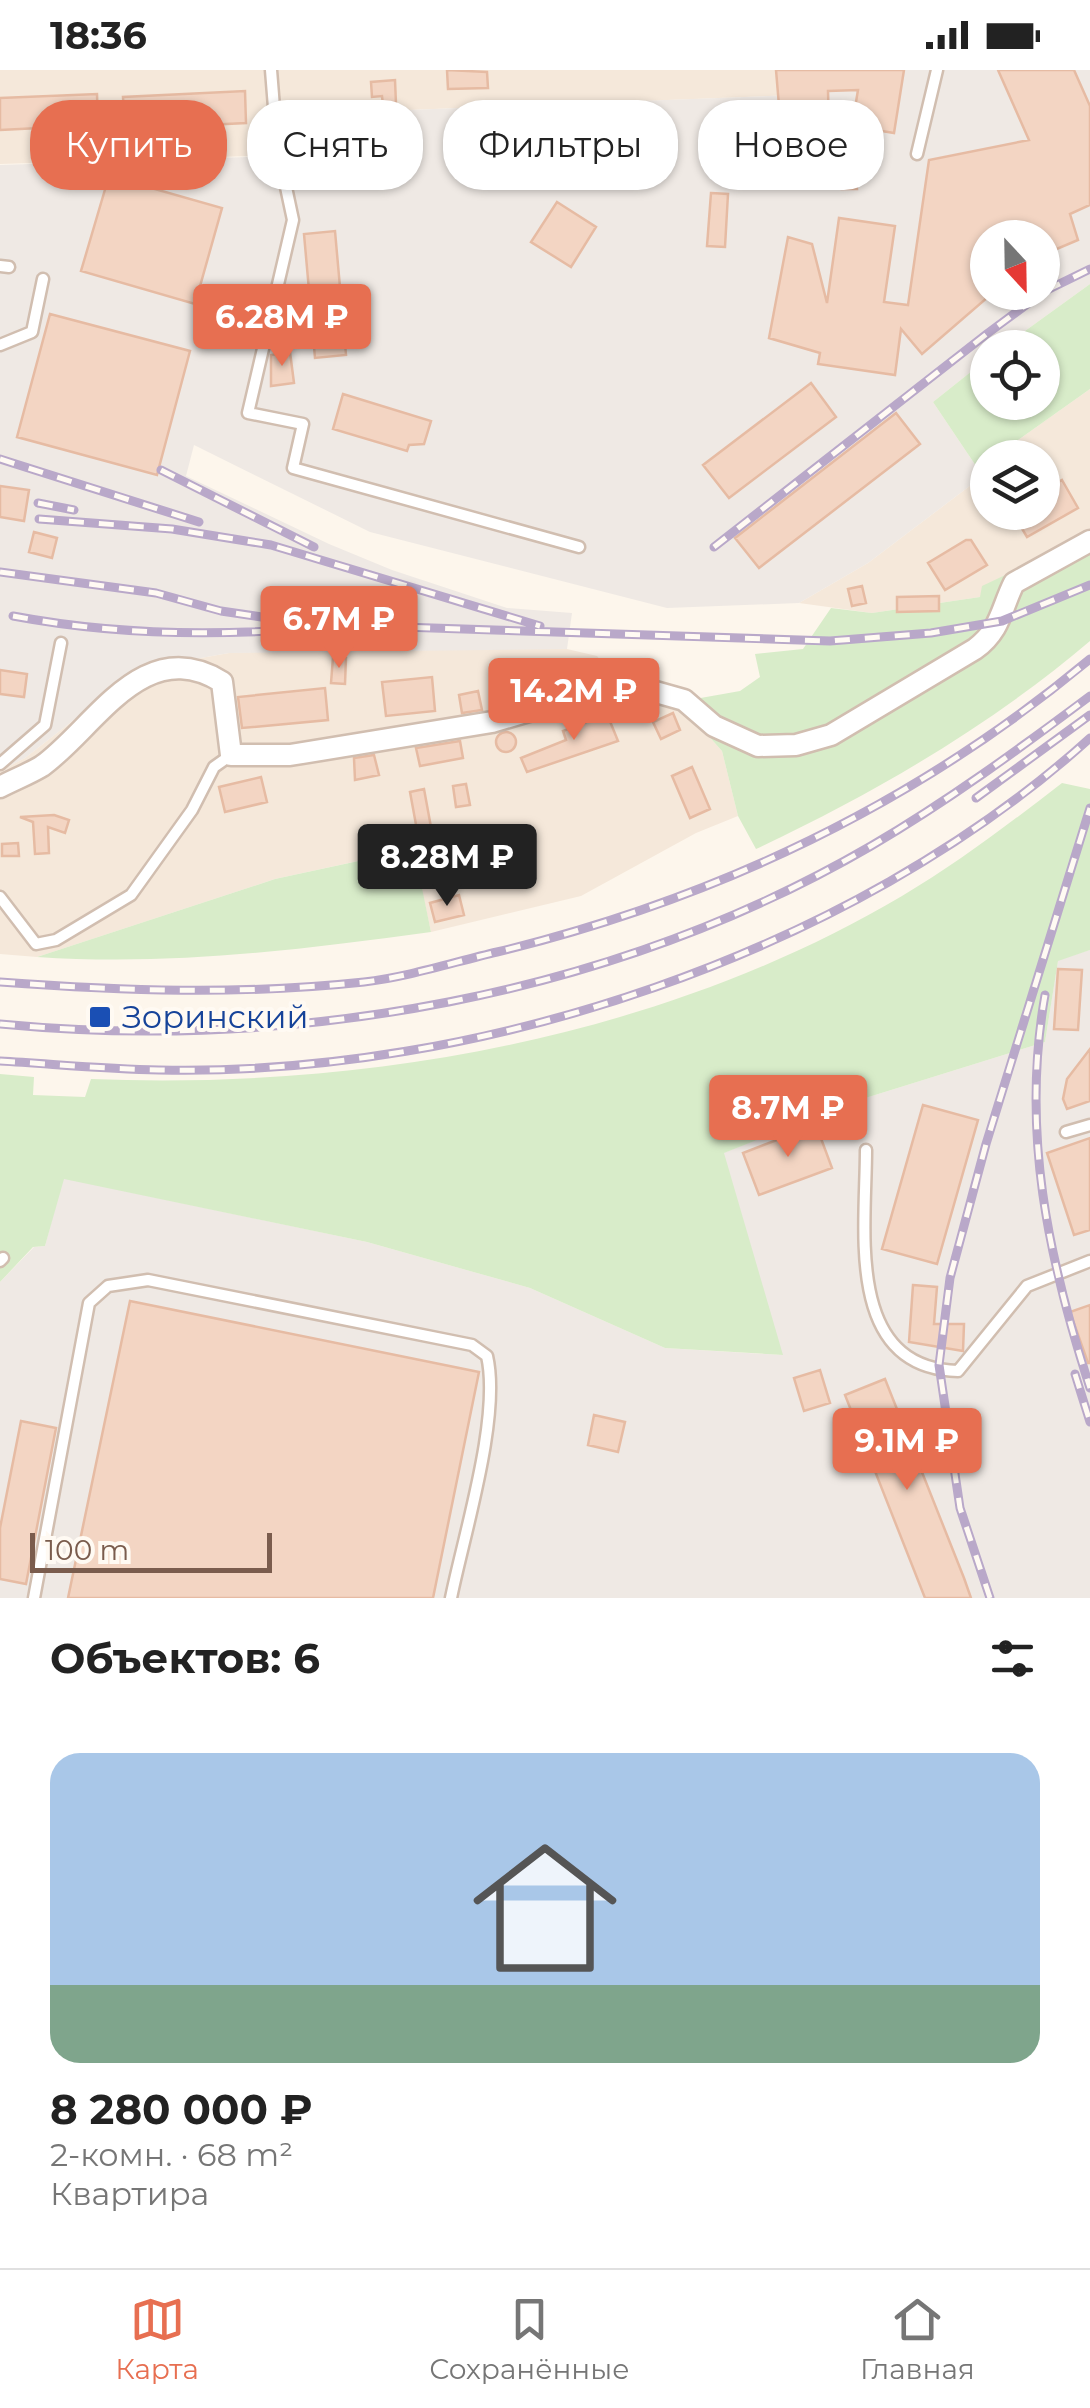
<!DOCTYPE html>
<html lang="ru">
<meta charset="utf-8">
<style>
:root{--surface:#fff;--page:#f6f6f6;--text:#222;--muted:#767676;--line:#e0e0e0;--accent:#e76f51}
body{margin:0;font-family:Montserrat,sans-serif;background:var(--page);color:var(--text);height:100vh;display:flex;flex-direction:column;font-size:38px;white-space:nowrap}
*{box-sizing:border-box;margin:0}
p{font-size:32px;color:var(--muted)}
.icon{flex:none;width:55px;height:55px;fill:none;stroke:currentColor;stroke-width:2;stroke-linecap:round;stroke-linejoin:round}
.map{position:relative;height:1528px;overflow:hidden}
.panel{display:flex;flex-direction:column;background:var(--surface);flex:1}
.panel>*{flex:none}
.hud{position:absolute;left:30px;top:30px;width:1030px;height:90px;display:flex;gap:20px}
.needle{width:65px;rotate:158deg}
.fabs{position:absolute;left:970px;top:150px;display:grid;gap:20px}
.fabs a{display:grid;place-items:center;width:90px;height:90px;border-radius:50%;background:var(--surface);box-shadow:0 2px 8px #0004;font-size:50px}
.scale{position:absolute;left:30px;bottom:25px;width:242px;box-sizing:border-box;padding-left:10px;border:5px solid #7a5c4d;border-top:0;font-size:28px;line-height:35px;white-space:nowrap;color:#7a5c4d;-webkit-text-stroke:8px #fffaf3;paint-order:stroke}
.price{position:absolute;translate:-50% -85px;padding:0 22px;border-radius:10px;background:var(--accent);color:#fff;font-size:32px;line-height:65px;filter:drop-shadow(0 2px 5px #0008)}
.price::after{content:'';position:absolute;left:50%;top:60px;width:30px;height:22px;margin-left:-15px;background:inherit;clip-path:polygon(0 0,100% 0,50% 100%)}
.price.selected{background:#222;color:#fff}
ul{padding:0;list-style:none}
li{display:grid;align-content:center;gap:20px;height:530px;padding:0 50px}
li+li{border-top:2px solid var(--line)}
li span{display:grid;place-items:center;height:310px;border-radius:30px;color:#555}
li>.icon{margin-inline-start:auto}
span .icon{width:180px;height:180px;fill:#fffc;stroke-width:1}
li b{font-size:42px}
h2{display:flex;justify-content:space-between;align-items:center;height:120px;padding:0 50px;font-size:42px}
.chip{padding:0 35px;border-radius:40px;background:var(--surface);box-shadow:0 2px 8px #0004;font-size:35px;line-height:90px}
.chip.selected{background:var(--accent);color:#fff}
.status{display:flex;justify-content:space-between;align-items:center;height:70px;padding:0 50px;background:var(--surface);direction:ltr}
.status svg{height:28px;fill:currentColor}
.tabs{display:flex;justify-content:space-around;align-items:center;height:140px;border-top:2px solid var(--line);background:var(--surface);font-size:28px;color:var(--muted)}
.tabs a{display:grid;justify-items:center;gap:5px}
.tabs .selected{color:var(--accent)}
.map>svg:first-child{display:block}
.residential{fill:#f5e8da}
.industrial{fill:#efe9e4;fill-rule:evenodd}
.green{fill:#d8ecc9}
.building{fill:#f3d5c3;stroke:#e6bba3;stroke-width:2.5}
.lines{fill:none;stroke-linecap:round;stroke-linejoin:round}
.lane-casing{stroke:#d1beb0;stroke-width:15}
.street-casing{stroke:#d1beb0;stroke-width:25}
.lane{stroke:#fff;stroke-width:10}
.street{stroke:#fff;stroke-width:20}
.rail-casing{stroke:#b9a8c9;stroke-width:9}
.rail{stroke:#fffaf3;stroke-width:5;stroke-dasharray:15;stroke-linecap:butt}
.transit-dot{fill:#1a4fb4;stroke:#fffaf3;stroke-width:4}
.labels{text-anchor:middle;stroke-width:8;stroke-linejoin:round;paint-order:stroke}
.transit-label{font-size:32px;fill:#164399;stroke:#fffaf3;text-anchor:start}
</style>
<div class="status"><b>18:36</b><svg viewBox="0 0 49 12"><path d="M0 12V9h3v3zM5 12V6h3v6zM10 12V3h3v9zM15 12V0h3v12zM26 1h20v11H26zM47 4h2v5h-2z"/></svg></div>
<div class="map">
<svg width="1090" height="1528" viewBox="0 0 1090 1528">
<rect width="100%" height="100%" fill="#fdf6ec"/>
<path class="residential" d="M0,0h794v25l-513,20v40l-281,9z
M1090,319v146l-110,62 -108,16 -73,-10 69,-40 103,-78 7,-16 9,-7 1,50h54v-54l-48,-1z
M337,579h230l30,7 18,23 63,23 44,49 16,65 -42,17 -115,63 -150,36 -18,-83 -138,30 -238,78 -37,-3v-183l25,-13 114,-89 90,-16z"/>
<path class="industrial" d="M794,0h296v214l-87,63 -15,1 -1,11 -54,43 45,67 -7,16 -103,78 -69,40 -132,5 -297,-76 -176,-87 -8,31 143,68 63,26 115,38 65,5 -5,36 -338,4 -90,16 -114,89 -25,13v-606l280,-9v-41l513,-20zM988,168h54v54h-54z
M1090,880v648h-1090v-316l34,-35 11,-1 18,-68 304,64 163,46 135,60 117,7 -59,-202 136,-53 186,-58 13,-82z"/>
<path class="green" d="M1090,214v105l-96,68 -6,1 -10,11 -45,-67 54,-43 1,43h54v-54l-39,-1z
M1090,465v106c-100,85 -215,152 -334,208l-18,-33 -16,-65 -44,-49 62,-11 20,-14 -5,-23 48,-5 28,-41 41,5 108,-16 2,-11z
M1062,713l28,6v161l-32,11 -13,81 -186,58 -135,53 59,202 -118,-7 -135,-60 -163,-46 -303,-63 -19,67 -12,1 -33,35v-208l34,3 -1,18 52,2 6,-18c275,11 571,-41 811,-183 56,-33 108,-73 160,-113z
M414,779l17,83c-132,18 -261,34 -394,25l238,-78z"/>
<path class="building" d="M447,0l40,2 1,16 -40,1z
M776,0h128l-10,63 -42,-7 6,-36 -30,1 2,73 -46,1z
M998,0h76l16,36v99l-20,9 8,26 -26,11 -3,-13h-61v59l-66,57 -21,-25 -6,46 -77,-11 2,-11 -51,-15 19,-101 24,7 15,59 12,-85 56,8 -11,76 24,3 21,-145 100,-20z
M395,10l1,24 -13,1 -1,-9 -10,1 -1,-15z
M245,21l1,32 -121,6 -2,-32z
M97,24l1,31 -98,5v-32z
M845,103h11l1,16h-15z
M109,106l113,32 -27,96 -114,-33z
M711,123l17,1 -3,53 -18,-1z
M557,132l39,25 -25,40 -40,-25z
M335,161l11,124 -31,3 -11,-124z
M50,244l140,37 -33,124 -140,-38z
M290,282l4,31 -23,3v-31z
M811,313l25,34 -107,81 -26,-33z
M343,324l88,27 -7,23 -15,1 -2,6 -74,-22z
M896,343l24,31 -161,124 -24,-30z
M1062,410l16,28 -51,29 -15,-25h30v-21z
M0,416l29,4 -5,31 -24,-4z
M34,462l23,6 -5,20 -23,-6z
M966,470h5l16,25 -42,25 -17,-27z
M862,516l4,17 -14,3 -4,-17z
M939,526v15l-42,1v-15z
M333,587l13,1 -1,26 -14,-1z
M557,593l4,22 -31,6 -4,-22z
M0,600l27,4 -3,23 -24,-3z
M432,607l3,34 -49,5 -4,-34z
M325,618l3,32 -86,8 -4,-31z
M478,621l4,19 -20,3 -3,-18z
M673,643l7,17 -19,9 -8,-17z
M607,644l11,27 -91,31 -6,-14 45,-18 -3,-9z
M496 672a10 10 0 1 1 20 0a10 10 0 1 1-20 0Z
M460,671l3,17 -43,8 -4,-18z
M374,685l5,20 -24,5 -1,-22z
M692,697l18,42 -20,9 -18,-42z
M261,707l6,25 -42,10 -6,-25z
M466,714l4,21 -14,2 -3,-21z
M424,719l9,49 -14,3 -9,-49z
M54,745l15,5 -4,13 -17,-6 1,26 -14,1 -2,-32 -13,-5z
M496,768l16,7 -5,14 -17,-6z
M18,773l1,13h-17v-12z
M459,825l5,20 -29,7 -5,-19z
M1058,899l24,1 -4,60 -24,-1z
M1090,979v52l-23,8 -4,-10 4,-20z
M923,1035l55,15 -41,144 -55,-15z
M816,1055l16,43 -73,27 -16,-42z
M1090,1068v92l-16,5 -27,-82z
M913,1215l24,2 -3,37h30l-1,27 -54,-9z
M130,1231l349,71 -46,226h-365z
M1090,1235v58h-2l-18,-51z
M820,1300l10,33 -26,8 -10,-33z
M885,1309l79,199 7,20h-46l-80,-203z
M594,1345l31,7 -7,30 -30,-7z
M21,1351l35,7 -30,156 -26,-5v-51z"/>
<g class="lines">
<defs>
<path id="lane" d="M271,0l6,75 16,75 -45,193 55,11 -10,44 286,79
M917,84l20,-84
M0,196l9,1
M0,275l32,-13 11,-53
M0,694l45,-39 16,-82
M0,827l36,47 20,-4 75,-45 61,-85 22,-43 17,-12
M1066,1062l24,-7
M866,1080c0,79 -22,218 92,221l69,-85 63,-25
M0,1191l3,-3
M34,1528l55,-295 19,-17 40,-6 324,65 15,11c14,61 -23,178 -36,242"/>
<path id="street" d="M0,717c13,-7 29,-13 42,-21 53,-38 101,-133 180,-84l9,73h59l202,-33 118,-35 35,2 39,11 30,26 44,20 38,-1 35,-10 144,-86c26,-19 26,-40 39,-66l76,-42"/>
</defs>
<use href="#lane" class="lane-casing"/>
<use href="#street" class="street-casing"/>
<use href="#lane" class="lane"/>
<use href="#street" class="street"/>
<defs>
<path id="rail" d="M0,389l199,63
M161,400l153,77
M38,433l36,7
M39,449l133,10 99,16 269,81
M714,477l274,-214 57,-42 45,-22
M0,502l156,21 65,18 88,13 521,17 101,-8 71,-12 88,-36
M13,546c91,17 182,20 273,14
M976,728l114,-83
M0,912c122,9 242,13 364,0 44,-5 90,-20 133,-30 219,-53 419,-148 593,-293
M1045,925c-24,136 3,263 45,393
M0,954c296,28 613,-28 871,-178 77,-45 148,-97 219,-150
M0,991c53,3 106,8 159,9 319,7 694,-117 931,-332
M1075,1304l15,48
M990,1528l-30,-90 -21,-143 11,-87 36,-134 104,-336"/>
</defs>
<use href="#rail" class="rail-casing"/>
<use href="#rail" class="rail"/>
</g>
<rect class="transit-dot" x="88" y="935" width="24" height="24" rx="5"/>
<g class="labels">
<g class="transit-label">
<text x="122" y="958">Зоринский</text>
</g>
</g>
</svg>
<div class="fabs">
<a><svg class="needle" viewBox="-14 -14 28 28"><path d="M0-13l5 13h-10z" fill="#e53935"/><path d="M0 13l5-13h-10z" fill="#767676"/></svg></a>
<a><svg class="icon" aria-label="locate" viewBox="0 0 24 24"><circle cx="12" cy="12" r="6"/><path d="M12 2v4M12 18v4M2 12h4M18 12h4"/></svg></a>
<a><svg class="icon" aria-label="layers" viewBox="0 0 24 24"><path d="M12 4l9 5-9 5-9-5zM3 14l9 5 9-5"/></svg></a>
</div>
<div class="scale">100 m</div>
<b class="price" style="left:282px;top:299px">6.28M ₽</b>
<b class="price" style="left:339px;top:601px">6.7M ₽</b>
<b class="price" style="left:574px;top:673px">14.2M ₽</b>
<b class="price selected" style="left:447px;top:839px">8.28M ₽</b>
<b class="price" style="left:788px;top:1090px">8.7M ₽</b>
<b class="price" style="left:907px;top:1423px">9.1M ₽</b>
<div class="hud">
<a class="chip selected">Купить</a>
<a class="chip">Снять</a>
<a class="chip">Фильтры</a>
<a class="chip">Новое</a>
</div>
</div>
<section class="panel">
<h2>Объектов: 6<svg class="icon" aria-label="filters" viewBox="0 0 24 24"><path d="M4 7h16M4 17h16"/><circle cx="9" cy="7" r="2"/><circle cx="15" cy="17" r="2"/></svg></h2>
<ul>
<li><span style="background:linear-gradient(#a9c7e8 75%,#7fa58c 0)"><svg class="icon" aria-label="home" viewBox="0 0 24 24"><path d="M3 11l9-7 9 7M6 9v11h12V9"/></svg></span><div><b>8 280 000 ₽</b><p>2-комн. · 68 m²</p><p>Квартира</p></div></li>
</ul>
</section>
<nav class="tabs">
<a class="selected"><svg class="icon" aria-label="map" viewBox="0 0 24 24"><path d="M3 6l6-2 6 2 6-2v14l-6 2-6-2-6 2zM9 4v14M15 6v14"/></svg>Карта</a>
<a><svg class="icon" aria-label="saved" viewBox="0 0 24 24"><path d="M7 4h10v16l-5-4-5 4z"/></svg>Сохранённые</a>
<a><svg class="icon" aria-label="home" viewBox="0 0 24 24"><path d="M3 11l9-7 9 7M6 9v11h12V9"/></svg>Главная</a>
</nav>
